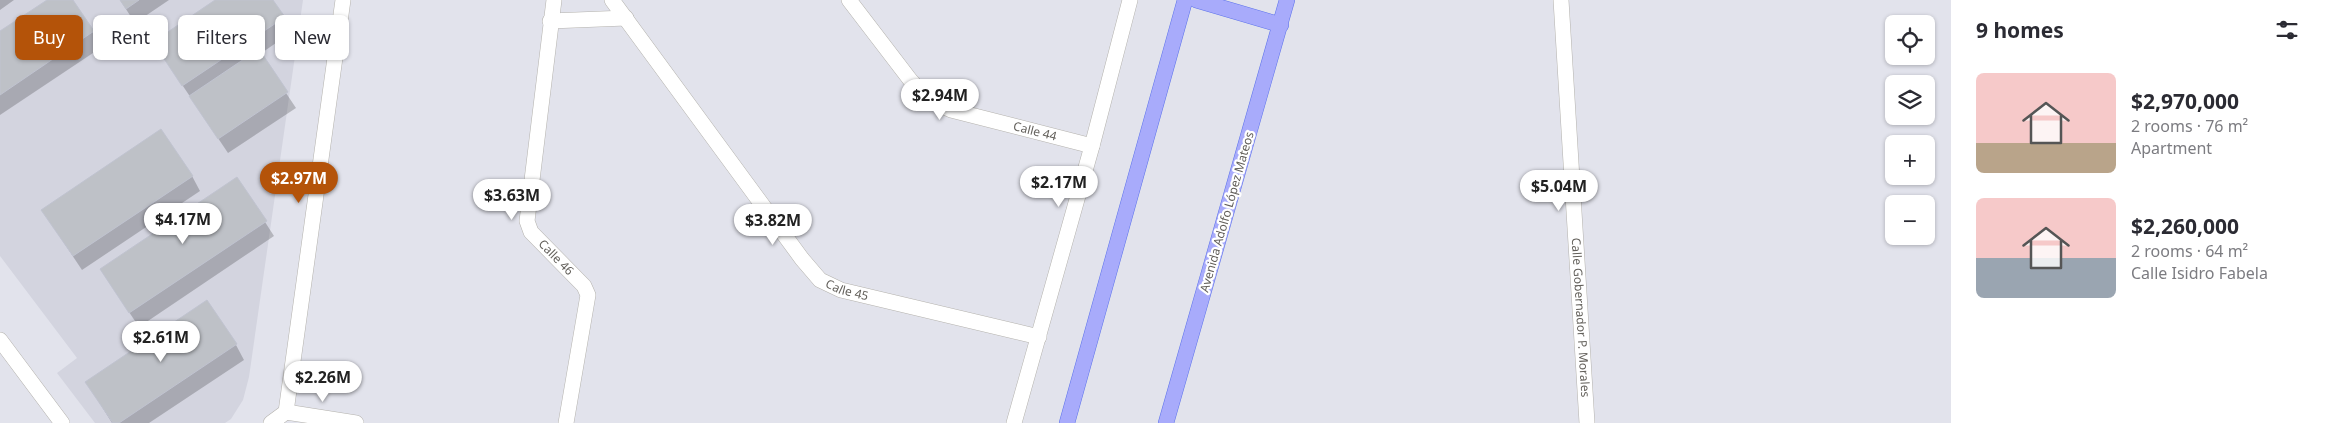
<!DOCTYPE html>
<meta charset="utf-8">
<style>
:root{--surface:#fff;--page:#f7f7f7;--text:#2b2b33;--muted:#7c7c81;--accent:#b45309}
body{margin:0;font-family:"Noto Sans",sans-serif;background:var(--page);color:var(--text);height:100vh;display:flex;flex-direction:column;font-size:19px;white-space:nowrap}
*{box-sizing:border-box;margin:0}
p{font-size:16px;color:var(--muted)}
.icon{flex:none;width:28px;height:28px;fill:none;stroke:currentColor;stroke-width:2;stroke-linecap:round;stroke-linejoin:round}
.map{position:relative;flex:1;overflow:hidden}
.sheet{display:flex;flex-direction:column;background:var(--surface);width:375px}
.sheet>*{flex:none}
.hud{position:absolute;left:15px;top:15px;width:475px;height:45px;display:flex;gap:10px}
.controls{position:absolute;left:1885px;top:15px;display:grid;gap:10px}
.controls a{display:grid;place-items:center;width:50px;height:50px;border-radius:8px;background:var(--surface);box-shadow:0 1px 4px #0004;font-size:25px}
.price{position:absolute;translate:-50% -42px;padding:0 11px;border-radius:18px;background:#fff;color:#222;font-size:16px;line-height:32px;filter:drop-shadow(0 1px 2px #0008)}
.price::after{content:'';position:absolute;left:50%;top:30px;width:15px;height:11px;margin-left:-8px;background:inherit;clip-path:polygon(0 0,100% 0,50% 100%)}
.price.on{background:var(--accent);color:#fff}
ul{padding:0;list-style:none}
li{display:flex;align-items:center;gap:15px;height:125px;padding:0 25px}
li span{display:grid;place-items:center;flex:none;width:140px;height:100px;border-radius:8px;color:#555}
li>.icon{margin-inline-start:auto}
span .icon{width:60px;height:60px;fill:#fffc;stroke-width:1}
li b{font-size:21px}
h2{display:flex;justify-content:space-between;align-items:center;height:60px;padding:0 25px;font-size:21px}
.tag{padding:0 18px;border-radius:8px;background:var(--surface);box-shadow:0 1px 4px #0004;font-size:18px;line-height:45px}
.tag.on{background:var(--accent);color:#fff}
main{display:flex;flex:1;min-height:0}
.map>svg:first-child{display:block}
.education{fill:#d3d4df}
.shadow{fill:#0003}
.building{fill:#bec1c7;stroke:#c0c3d0}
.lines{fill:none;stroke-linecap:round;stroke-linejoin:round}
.minor-casing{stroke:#b4b2ad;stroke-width:16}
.major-casing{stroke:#5d73ea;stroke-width:16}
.minor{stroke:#fff;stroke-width:15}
.major{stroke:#a8abfb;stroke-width:15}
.labels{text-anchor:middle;stroke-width:4.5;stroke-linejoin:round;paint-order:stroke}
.street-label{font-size:12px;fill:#625f5a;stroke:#fff}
</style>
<main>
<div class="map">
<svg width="1951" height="423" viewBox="0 0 1951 423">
<rect width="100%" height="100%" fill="#e2e3ec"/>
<path class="education" d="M0,0h303l-54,377 -6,23 -12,19 -6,4h-130l-38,-50 20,-15 -77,-102z"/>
<path class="shadow" d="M0,0h14l-14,10z
M49,0h23l30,47 -102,68v-82z
M120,0h49l-34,23z
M218,0h54l20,32 -32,22 36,54 -68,45 -74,-110z
M192,176l8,15 -118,79 -30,-45z
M265,222l9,14 -135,91 -38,-57z
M236,345l8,15 -95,63h-37l-25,-40z"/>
<path class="building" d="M47,0h26l21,31 -94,64v-64z
M120,0h19l-13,9z
M215,0h58l12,17 -103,69 -29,-44z
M259,49l29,43 -70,47 -29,-43z
M161,129l32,47 -120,80 -32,-46z
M237,177l30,44 -138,92 -29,-44z
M207,300l30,44 -118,79h-6l-28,-41z"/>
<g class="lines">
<defs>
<g id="minor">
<path id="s1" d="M554,0l-27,221 4,11 53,54 4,9 -22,128"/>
<path id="s2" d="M612,0l190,259 18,21 21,10 198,47"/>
<path id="s3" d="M849,0l62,81 18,19 22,10 141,36"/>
<path id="s4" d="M1561,0l26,423"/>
<path d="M550,21l76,-3"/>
<path d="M0,340l62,83"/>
<path d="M286,412l70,11"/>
<path d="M271,423l15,-11 57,-412"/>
<path d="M1014,423l78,-277 38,-146"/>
</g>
<path id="major" d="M1196,0l85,25
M1067,423l118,-423
M1166,423l121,-423"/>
</defs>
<use href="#minor" class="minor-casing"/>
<use href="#major" class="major-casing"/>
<use href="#minor" class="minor"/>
<use href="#major" class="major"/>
</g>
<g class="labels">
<g class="street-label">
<text dy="4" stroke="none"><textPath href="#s3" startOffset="239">Calle 44</textPath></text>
<text transform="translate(1227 212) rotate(-74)" y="4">Avenida Adolfo López Mateos</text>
<text dy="4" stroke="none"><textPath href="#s1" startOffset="270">Calle 46</textPath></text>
<text dy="4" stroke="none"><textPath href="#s2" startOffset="378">Calle 45</textPath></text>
<text dy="4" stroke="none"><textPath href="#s4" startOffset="318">Calle Gobernador P. Morales</textPath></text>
</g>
</g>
</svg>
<div class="controls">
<a><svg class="icon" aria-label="locate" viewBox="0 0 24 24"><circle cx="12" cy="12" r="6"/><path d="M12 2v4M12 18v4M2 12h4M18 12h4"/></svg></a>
<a><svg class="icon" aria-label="layers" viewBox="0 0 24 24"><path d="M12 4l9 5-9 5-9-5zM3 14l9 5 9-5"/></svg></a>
<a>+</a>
<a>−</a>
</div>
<b class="price" style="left:940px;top:121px">$2.94M</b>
<b class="price on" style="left:299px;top:204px">$2.97M</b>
<b class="price" style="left:1059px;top:208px">$2.17M</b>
<b class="price" style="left:1559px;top:212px">$5.04M</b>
<b class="price" style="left:512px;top:221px">$3.63M</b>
<b class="price" style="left:183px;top:245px">$4.17M</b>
<b class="price" style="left:773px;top:246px">$3.82M</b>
<b class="price" style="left:161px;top:363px">$2.61M</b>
<b class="price" style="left:323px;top:403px">$2.26M</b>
<div class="hud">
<a class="tag on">Buy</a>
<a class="tag">Rent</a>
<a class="tag">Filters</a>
<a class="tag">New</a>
</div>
</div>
<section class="sheet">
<h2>9 homes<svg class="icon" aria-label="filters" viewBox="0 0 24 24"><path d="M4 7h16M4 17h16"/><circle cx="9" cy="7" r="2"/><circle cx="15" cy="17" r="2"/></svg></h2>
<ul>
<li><span style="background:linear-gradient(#f6c9c9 70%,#b9a48a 0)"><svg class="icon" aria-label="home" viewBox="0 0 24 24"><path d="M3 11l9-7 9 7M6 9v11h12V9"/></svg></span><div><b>$2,970,000</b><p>2 rooms · 76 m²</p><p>Apartment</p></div></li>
<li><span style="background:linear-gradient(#f6c9c9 60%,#9aa5b1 0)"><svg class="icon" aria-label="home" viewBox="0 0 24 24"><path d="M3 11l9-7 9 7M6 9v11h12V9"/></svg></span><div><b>$2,260,000</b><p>2 rooms · 64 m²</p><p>Calle Isidro Fabela</p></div></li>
</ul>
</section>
</main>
